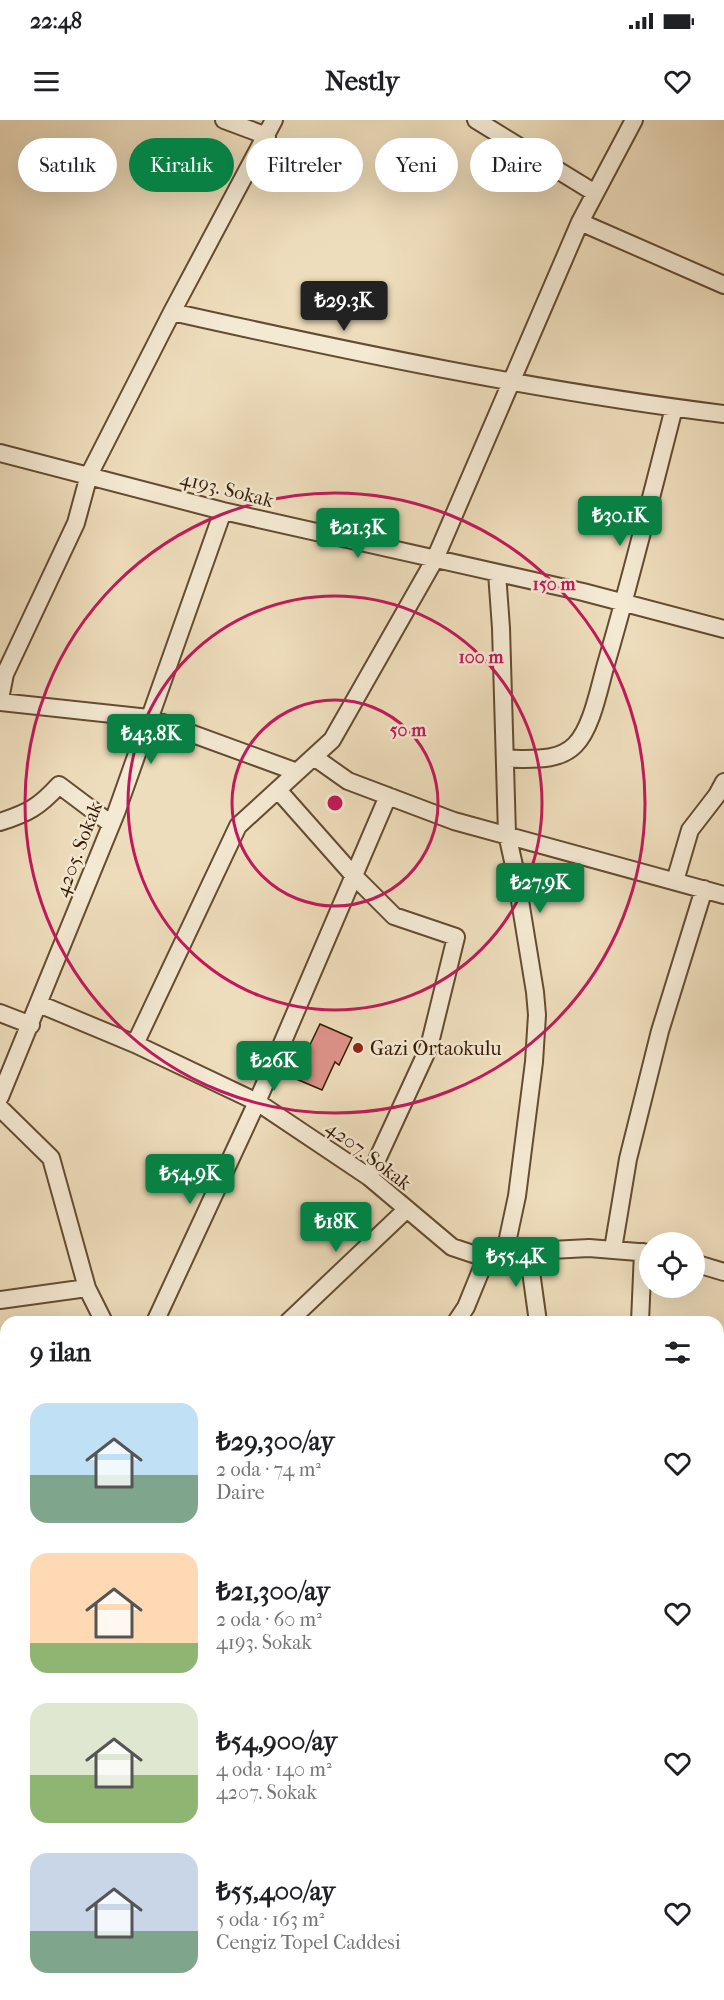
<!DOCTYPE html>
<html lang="tr">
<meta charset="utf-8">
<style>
:root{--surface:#fff;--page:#f2f2f2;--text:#202124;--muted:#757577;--accent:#0b8043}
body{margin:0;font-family:"IM FELL French Canon",serif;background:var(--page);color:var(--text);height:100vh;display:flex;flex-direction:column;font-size:22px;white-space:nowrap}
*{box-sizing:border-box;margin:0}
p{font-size:20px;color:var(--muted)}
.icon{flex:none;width:33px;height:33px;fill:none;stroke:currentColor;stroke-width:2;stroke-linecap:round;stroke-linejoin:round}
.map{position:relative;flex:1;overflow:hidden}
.details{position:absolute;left:0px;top:1196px;width:724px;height:686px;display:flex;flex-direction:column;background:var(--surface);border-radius:18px 18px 0 0;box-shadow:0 6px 24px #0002}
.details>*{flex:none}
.hud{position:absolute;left:18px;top:18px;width:688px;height:54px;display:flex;gap:12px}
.controls{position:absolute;left:639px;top:1112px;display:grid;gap:12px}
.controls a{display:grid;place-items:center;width:66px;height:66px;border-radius:50%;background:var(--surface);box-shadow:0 6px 24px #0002;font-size:30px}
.price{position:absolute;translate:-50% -51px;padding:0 14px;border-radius:6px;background:var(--accent);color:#fff;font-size:20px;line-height:39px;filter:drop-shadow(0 2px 3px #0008)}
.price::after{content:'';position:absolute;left:50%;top:36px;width:18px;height:14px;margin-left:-9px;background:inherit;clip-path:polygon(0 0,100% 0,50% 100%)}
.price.selected{background:#222;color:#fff}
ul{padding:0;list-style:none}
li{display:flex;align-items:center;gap:18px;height:150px;padding:0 30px}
li span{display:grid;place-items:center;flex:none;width:168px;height:120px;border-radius:18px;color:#555}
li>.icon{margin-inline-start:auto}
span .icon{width:72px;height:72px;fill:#fffc;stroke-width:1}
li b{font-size:26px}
h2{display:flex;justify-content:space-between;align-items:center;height:72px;padding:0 30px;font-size:26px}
.chip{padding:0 21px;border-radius:27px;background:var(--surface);box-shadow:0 6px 24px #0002;font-size:21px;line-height:54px}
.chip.selected{background:var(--accent);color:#fff}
.status{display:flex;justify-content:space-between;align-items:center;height:42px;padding:0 30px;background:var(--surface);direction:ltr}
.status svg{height:16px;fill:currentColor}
header{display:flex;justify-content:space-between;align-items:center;height:78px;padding:0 30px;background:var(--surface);font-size:27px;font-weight:800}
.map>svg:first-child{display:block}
.building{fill:#de948a;stroke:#361a03;stroke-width:1.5}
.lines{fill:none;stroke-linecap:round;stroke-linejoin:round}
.minor-casing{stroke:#644b31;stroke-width:20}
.minor{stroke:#f4e9d3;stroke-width:16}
.ring{fill:none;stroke:#c2185b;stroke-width:3}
.poi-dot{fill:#8f2418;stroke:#f4e9d3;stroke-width:2}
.labels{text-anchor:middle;stroke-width:5;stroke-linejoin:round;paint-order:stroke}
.street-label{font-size:20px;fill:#361a03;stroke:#f4e9d3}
.poi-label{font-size:20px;fill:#361a03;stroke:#f4e9d3;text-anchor:start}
.centre{fill:#c2185b;stroke:#f4e9d3;stroke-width:3}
.ring-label{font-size:18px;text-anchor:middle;font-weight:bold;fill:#c2185b;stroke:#f4e9d3;stroke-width:5;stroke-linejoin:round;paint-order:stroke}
</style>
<div class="status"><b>22:48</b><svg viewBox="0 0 49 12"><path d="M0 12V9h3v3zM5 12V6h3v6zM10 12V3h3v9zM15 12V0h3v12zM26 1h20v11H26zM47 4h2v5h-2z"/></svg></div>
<header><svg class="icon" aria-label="menu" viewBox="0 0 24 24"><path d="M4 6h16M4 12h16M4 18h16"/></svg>Nestly<svg class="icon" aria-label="heart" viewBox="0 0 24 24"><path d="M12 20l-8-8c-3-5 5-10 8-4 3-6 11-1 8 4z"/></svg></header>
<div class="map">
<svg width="724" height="1880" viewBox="0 0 724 1880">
<rect width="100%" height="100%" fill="#eeddbc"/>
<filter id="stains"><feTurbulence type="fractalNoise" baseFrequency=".00333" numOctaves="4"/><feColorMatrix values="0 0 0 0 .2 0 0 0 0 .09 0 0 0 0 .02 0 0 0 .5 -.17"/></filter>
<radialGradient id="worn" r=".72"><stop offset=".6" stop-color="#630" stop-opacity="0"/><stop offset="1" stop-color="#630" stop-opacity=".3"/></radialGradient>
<path class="building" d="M320,904l32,14 -13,27 -4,-3 -13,28 -28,-12z"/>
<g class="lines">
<defs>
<path id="minor" d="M224,0l43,16
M476,0l119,73
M580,102l144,63
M172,192c183,41 366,79 552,102
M0,333l223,58 360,81 141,37
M497,453l4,55 6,206 8,36 20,122 2,23 -3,47 -17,134 -12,56
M0,579l5,-25 71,-151 13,-48 83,-163 102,-192
M0,582l149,16 148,54
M314,637l34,24 106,40 270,74
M506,639c23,-1 51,4 69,-14 17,-17 24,-57 31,-81 25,-85 46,-171 68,-256
M278,670l77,87 39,39 62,21 -27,110 -60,130
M0,702c28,-9 39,-15 59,-37l52,39
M675,761l15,-51 27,-35 7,-13
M39,884l96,40 122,58 112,75 83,70 21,7 116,-6 61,5
M0,893l31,12
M135,924l103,-218 94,-86 103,-181 145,-337 54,-102
M0,977l116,-284 107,-302
M0,988l51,50 36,130 17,34
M613,1129l15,-90 32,-128 44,-142
M528,1130l10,72
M694,1143l30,9
M0,1180l87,-12
M155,1202l102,-220 131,-306
M288,1202l119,-113
M456,1202l10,-15 22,-54
M640,1202l3,-70
M0,1312l6,-1
M0,1412l6,-1
M718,1417l6,-5
M718,1469l6,5
M0,1621l6,24
M718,1625l6,2
M0,1692l6,-3
M718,1822l6,4
M111,1875v5
M613,1875l1,5
M673,1875l13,5
M328,1880l1,-5"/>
</defs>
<use href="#minor" class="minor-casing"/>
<use href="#minor" class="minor"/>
</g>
<g class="ring">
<circle cx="335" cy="683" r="103"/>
<circle cx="335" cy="683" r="207"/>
<circle cx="335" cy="683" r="310"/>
</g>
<circle class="poi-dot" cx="358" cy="928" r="6"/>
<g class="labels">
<g class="street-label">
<text transform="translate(227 369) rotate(14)" y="7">4193. Sokak</text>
<text transform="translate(78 729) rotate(-69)" y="7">4205. Sokak</text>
<text transform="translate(369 1035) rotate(37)" y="7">4207. Sokak</text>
</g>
<g class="poi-label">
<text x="370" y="935">Gazi Ortaokulu</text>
</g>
</g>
<circle cx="335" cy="683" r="9" class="centre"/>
<g class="ring-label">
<text x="554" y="470">150 m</text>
<text x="481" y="543">100 m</text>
<text x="408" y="616">50 m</text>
</g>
<rect width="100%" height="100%" filter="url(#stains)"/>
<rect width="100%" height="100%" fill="url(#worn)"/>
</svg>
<div class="controls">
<a><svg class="icon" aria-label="locate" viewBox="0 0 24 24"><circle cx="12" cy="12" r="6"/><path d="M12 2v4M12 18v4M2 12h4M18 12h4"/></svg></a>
</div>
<b class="price selected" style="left:344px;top:212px">₺29.3K</b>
<b class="price" style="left:620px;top:427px">₺30.1K</b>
<b class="price" style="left:358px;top:439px">₺21.3K</b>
<b class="price" style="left:151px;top:645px">₺43.8K</b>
<b class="price" style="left:540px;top:794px">₺27.9K</b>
<b class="price" style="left:274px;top:972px">₺26K</b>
<b class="price" style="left:190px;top:1085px">₺54.9K</b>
<b class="price" style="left:336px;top:1133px">₺18K</b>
<b class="price" style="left:516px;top:1168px">₺55.4K</b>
<div class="hud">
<a class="chip">Satılık</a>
<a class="chip selected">Kiralık</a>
<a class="chip">Filtreler</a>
<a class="chip">Yeni</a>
<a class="chip">Daire</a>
</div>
<section class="details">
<h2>9 ilan<svg class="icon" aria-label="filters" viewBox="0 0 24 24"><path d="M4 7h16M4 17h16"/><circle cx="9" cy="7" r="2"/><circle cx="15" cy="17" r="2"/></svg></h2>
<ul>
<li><span style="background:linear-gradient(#bfe0f5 60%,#7fa58c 0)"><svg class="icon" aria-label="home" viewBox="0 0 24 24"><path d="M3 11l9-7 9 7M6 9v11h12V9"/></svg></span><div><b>₺29,300/ay</b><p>2 oda · 74 m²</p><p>Daire</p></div><svg class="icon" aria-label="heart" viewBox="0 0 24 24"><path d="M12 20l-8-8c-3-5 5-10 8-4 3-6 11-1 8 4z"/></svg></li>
<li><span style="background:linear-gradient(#ffd9b3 75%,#8fb573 0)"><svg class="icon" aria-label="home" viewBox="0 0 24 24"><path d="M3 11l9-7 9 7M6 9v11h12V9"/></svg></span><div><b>₺21,300/ay</b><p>2 oda · 60 m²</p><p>4193. Sokak</p></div><svg class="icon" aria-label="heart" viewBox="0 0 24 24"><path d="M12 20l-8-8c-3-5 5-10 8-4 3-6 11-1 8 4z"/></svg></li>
<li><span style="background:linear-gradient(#dfe7d0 60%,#8fb573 0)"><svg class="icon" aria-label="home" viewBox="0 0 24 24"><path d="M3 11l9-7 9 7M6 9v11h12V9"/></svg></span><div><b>₺54,900/ay</b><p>4 oda · 140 m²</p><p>4207. Sokak</p></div><svg class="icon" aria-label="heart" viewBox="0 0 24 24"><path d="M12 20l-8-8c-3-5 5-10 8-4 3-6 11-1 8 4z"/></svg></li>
<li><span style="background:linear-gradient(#c9d6e8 65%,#7fa58c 0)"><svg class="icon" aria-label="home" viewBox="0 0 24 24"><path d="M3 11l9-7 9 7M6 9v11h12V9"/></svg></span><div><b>₺55,400/ay</b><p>5 oda · 163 m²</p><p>Cengiz Topel Caddesi</p></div><svg class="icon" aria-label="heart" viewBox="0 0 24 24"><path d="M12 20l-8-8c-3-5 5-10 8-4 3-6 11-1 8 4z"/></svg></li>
</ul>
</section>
</div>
